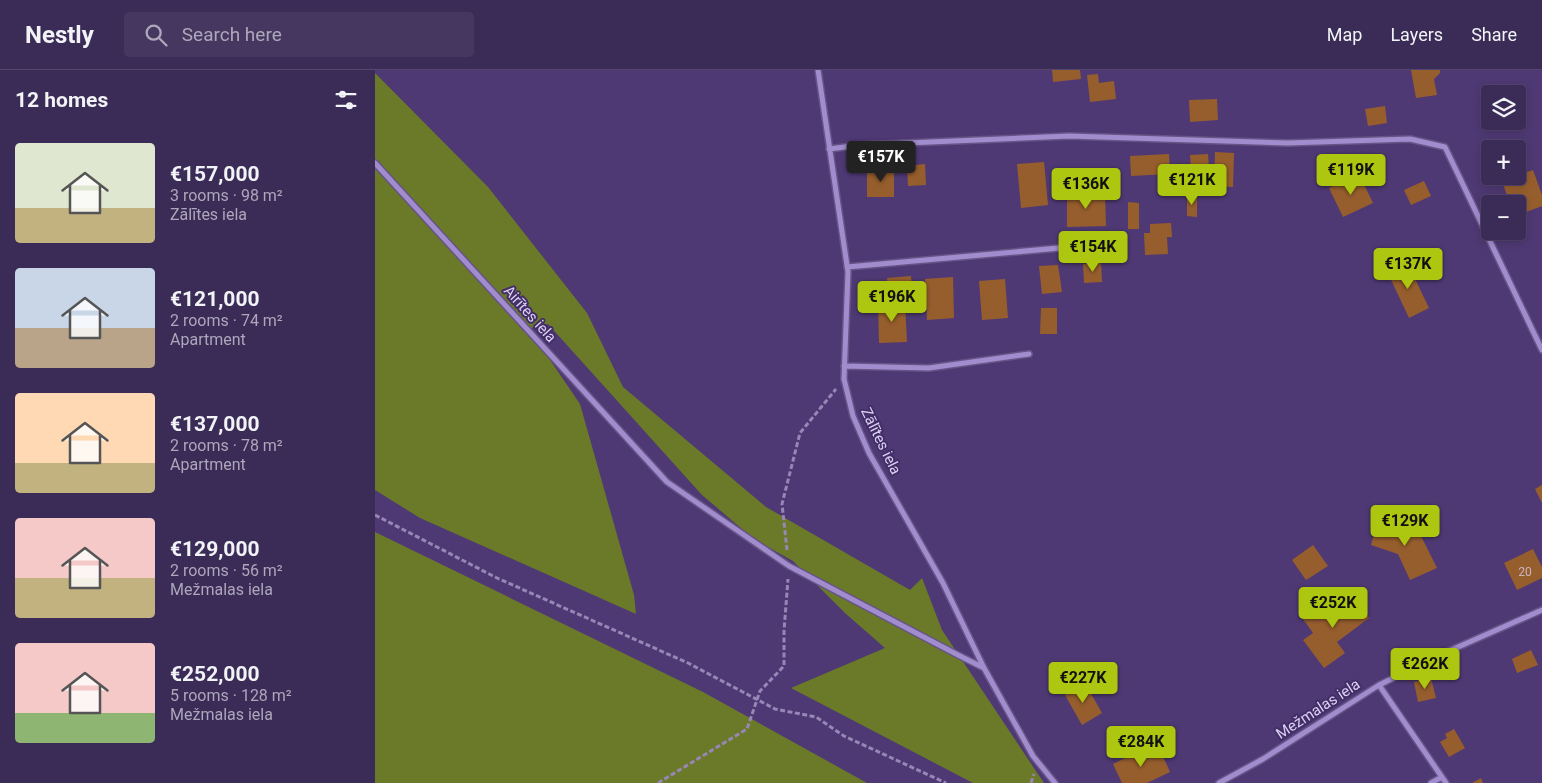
<!DOCTYPE html>
<meta charset="utf-8">
<style>
:root{--surface:#3b2b57;--page:#463761;--text:#f1f3f6;--muted:#aca7ba;--line:#54476d;--accent:#adc60f}
body{margin:0;font-family:Roboto,sans-serif;background:var(--page);color:var(--text);height:100vh;display:flex;flex-direction:column;font-size:19px;white-space:nowrap}
*{box-sizing:border-box;margin:0}
p{font-size:16px;color:var(--muted)}
.icon{flex:none;width:28px;height:28px;fill:none;stroke:currentColor;stroke-width:2;stroke-linecap:round;stroke-linejoin:round}
.map{position:relative;flex:1;overflow:hidden}
.side{display:flex;flex-direction:column;background:var(--surface);width:375px}
.side>*{flex:none}
.controls{position:absolute;left:1106px;top:15px;display:grid;gap:10px}
.controls a{display:grid;place-items:center;width:45px;height:45px;border-radius:5px;background:var(--surface);box-shadow:0 2px 8px #0003,0 0 0 1px var(--line);font-size:25px}
.price{position:absolute;translate:-50% -42px;padding:0 11px;border-radius:5px;background:var(--accent);color:#111;font-size:16px;line-height:32px;filter:drop-shadow(0 1px 2px #0008)}
.price::after{content:'';position:absolute;left:50%;top:30px;width:15px;height:11px;margin-left:-8px;background:inherit;clip-path:polygon(0 0,100% 0,50% 100%)}
.price.on{background:#222;color:#fff}
ul{padding:0;list-style:none}
li{display:flex;align-items:center;gap:15px;height:125px;padding:0 15px}
li span{display:grid;place-items:center;flex:none;width:140px;height:100px;border-radius:5px;color:#555}
li>.icon{margin-inline-start:auto}
span .icon{width:60px;height:60px;fill:#fffc;stroke-width:1}
li b{font-size:21px}
h2{display:flex;justify-content:space-between;align-items:center;height:60px;padding:0 15px;font-size:21px}
header{display:flex;align-items:center;gap:30px;box-sizing:border-box;height:70px;padding:0 25px;background:var(--surface);border-bottom:1px solid var(--line)}
header strong{font-size:24px}
nav{display:flex;gap:28px;margin-inline-start:auto;font-size:18px}
.search{width:350px;height:45px;background:var(--page);display:flex;align-items:center;gap:12px;box-sizing:border-box;padding:0 18px;border-radius:5px;color:var(--muted);font-size:19px}
main{display:flex;flex:1;min-height:0}
.map>svg:first-child{display:block}
.forest{fill:#6b7a29}
.building{fill:#975e2d}
.lines{fill:none;stroke-linecap:round;stroke-linejoin:round}
.minor-casing{stroke:#675486;stroke-width:8}
.path{stroke:#9787b6;stroke-width:3;stroke-dasharray:5 2.5;stroke-linecap:butt}
.minor{stroke:#a18cce;stroke-width:5}
.labels{text-anchor:middle;stroke-width:4;stroke-linejoin:round;paint-order:stroke}
.number-label{font-size:12px;fill:#cab4c2}
.street-label{font-size:15px;fill:#dbd1f4;stroke:#442e68}
</style>
<header>
<strong>Nestly</strong>
<div class="search"><svg class="icon" aria-label="search" viewBox="0 0 24 24"><circle cx="10" cy="10" r="6"/><path d="M15 15l6 6"/></svg>Search here</div>
<nav><a>Map</a><a>Layers</a><a>Share</a></nav>
</header>
<main>
<section class="side">
<h2>12 homes<svg class="icon" aria-label="filters" viewBox="0 0 24 24"><path d="M4 7h16M4 17h16"/><circle cx="9" cy="7" r="2"/><circle cx="15" cy="17" r="2"/></svg></h2>
<ul>
<li><span style="background:linear-gradient(#dfe7d0 65%,#c2b280 0)"><svg class="icon" aria-label="home" viewBox="0 0 24 24"><path d="M3 11l9-7 9 7M6 9v11h12V9"/></svg></span><div><b>€157,000</b><p>3 rooms · 98 m²</p><p>Zālītes iela</p></div></li>
<li><span style="background:linear-gradient(#c9d6e8 60%,#b9a48a 0)"><svg class="icon" aria-label="home" viewBox="0 0 24 24"><path d="M3 11l9-7 9 7M6 9v11h12V9"/></svg></span><div><b>€121,000</b><p>2 rooms · 74 m²</p><p>Apartment</p></div></li>
<li><span style="background:linear-gradient(#ffd9b3 70%,#c2b280 0)"><svg class="icon" aria-label="home" viewBox="0 0 24 24"><path d="M3 11l9-7 9 7M6 9v11h12V9"/></svg></span><div><b>€137,000</b><p>2 rooms · 78 m²</p><p>Apartment</p></div></li>
<li><span style="background:linear-gradient(#f6c9c9 60%,#c2b280 0)"><svg class="icon" aria-label="home" viewBox="0 0 24 24"><path d="M3 11l9-7 9 7M6 9v11h12V9"/></svg></span><div><b>€129,000</b><p>2 rooms · 56 m²</p><p>Mežmalas iela</p></div></li>
<li><span style="background:linear-gradient(#f6c9c9 70%,#8fb573 0)"><svg class="icon" aria-label="home" viewBox="0 0 24 24"><path d="M3 11l9-7 9 7M6 9v11h12V9"/></svg></span><div><b>€252,000</b><p>5 rooms · 128 m²</p><p>Mežmalas iela</p></div></li>
</ul>
</section>
<div class="map">
<svg width="1167" height="713" viewBox="0 0 1167 713">
<rect width="100%" height="100%" fill="#4f3974"/>
<path class="forest" d="M0,3l113,114 99,126 36,74 143,120 144,83 12,-12 20,52 102,153h-71l-182,-95 94,-40 -40,-35 -52,-52 -38,-21 -53,-45 -154,-171 -19,5 51,75 54,191 2,19 -216,-96 -45,-28z
M0,462l328,160 164,91h-492z"/>
<path class="building" d="M677,0h28l1,9 -28,3z
M1036,0h29v3l-6,6 3,16 -21,3z
M723,4l1,9 15,-2 2,18 -26,3 -3,-27z
M842,29l1,21 -28,2 -1,-22z
M1010,36l2,17 -19,3 -3,-17z
M840,82l19,1 -1,34 -19,-1z
M794,84l1,20 -39,2 -1,-20z
M833,84l2,28 -18,1 -2,-28z
M669,92l4,43 -27,3 -4,-44z
M550,94l1,21 -18,1 -1,-20z
M492,99h27v28h-27z
M1158,100l9,25v11l-16,6 -7,-18 -11,4 -6,-17z
M984,104l14,29 -30,14 -14,-29z
M1049,111l7,15 -20,9 -7,-15z
M730,123l1,33 -39,1v-33z
M812,126h10v21l-10,-1z
M753,132l11,1v26h-11z
M796,153l1,14h-5l1,17 -23,1 -1,-22h6v-9z
M1032,192l22,46 -20,10 -22,-47z
M726,193l1,19 -18,1 -1,-19z
M683,195l4,27 -20,2 -3,-28z
M536,206l2,21 -24,2 -2,-21z
M578,207l1,41 -27,2 -2,-41z
M630,209l3,39 -26,2 -3,-39z
M530,232l2,40 -28,1 -1,-40z
M666,238h16v26h-17z
M1167,415v18l-7,-14z
M1003,450l40,10 19,38 -27,12 -12,-26 -27,-9z
M938,475l15,21 -22,14 -14,-20z
M1158,479l9,18v11l-25,12 -13,-27z
M977,525l17,23 -32,24 8,11 -21,15 -21,-28 10,-7 -10,-14 20,-15 6,8z
M1156,580l7,15 -21,8 -5,-14z
M1056,608l5,20 -18,4 -4,-20z
M710,613l17,30 -20,12 -17,-30z
M1079,659l11,19 -16,9 -9,-15 7,-4 -2,-4z
M767,680l4,9 15,-7 9,20 -23,11h-25l-9,-19z
M1106,708l2,5h-11z"/>
<g class="lines">
<defs>
<path id="minor" d="M443,0l30,202 -4,107 9,37 16,37 74,130 41,85 49,88 22,27
M454,79l31,-4 209,-9 219,7 122,-4 35,8 97,203
M0,93l292,319 122,84 169,89 26,13
M472,197l257,-23
M469,296l85,2 100,-14
M1004,615l67,98
M844,713l44,-24 116,-74 70,-34 93,-41
M1056,713l11,-6"/>
</defs>
<use href="#minor" class="minor-casing"/>
<path class="path" d="M0,445l122,63 191,85 87,46 41,8 28,19 102,47
M412,480l-5,-46 18,-71 36,-44
M283,713l89,-54 13,-38 24,-25v-35l4,-52
M656,713l3,-9"/>
<use href="#minor" class="minor"/>
</g>
<g class="labels">
<g class="number-label">
<text x="1150" y="506">20</text>
</g>
<g class="street-label">
<text transform="translate(155 244) rotate(48)" y="5">Airītes iela</text>
<text transform="translate(506 371) rotate(64)" y="5">Zālītes iela</text>
<text transform="translate(943 639) rotate(-33)" y="5">Mežmalas iela</text>
</g>
</g>
</svg>
<div class="controls">
<a><svg class="icon" aria-label="layers" viewBox="0 0 24 24"><path d="M12 4l9 5-9 5-9-5zM3 14l9 5 9-5"/></svg></a>
<a>+</a>
<a>−</a>
</div>
<b class="price on" style="left:506px;top:113px">€157K</b>
<b class="price" style="left:976px;top:126px">€119K</b>
<b class="price" style="left:817px;top:136px">€121K</b>
<b class="price" style="left:711px;top:140px">€136K</b>
<b class="price" style="left:718px;top:203px">€154K</b>
<b class="price" style="left:1033px;top:220px">€137K</b>
<b class="price" style="left:517px;top:253px">€196K</b>
<b class="price" style="left:1030px;top:477px">€129K</b>
<b class="price" style="left:958px;top:559px">€252K</b>
<b class="price" style="left:1050px;top:620px">€262K</b>
<b class="price" style="left:708px;top:634px">€227K</b>
<b class="price" style="left:766px;top:698px">€284K</b>
</div>
</main>
